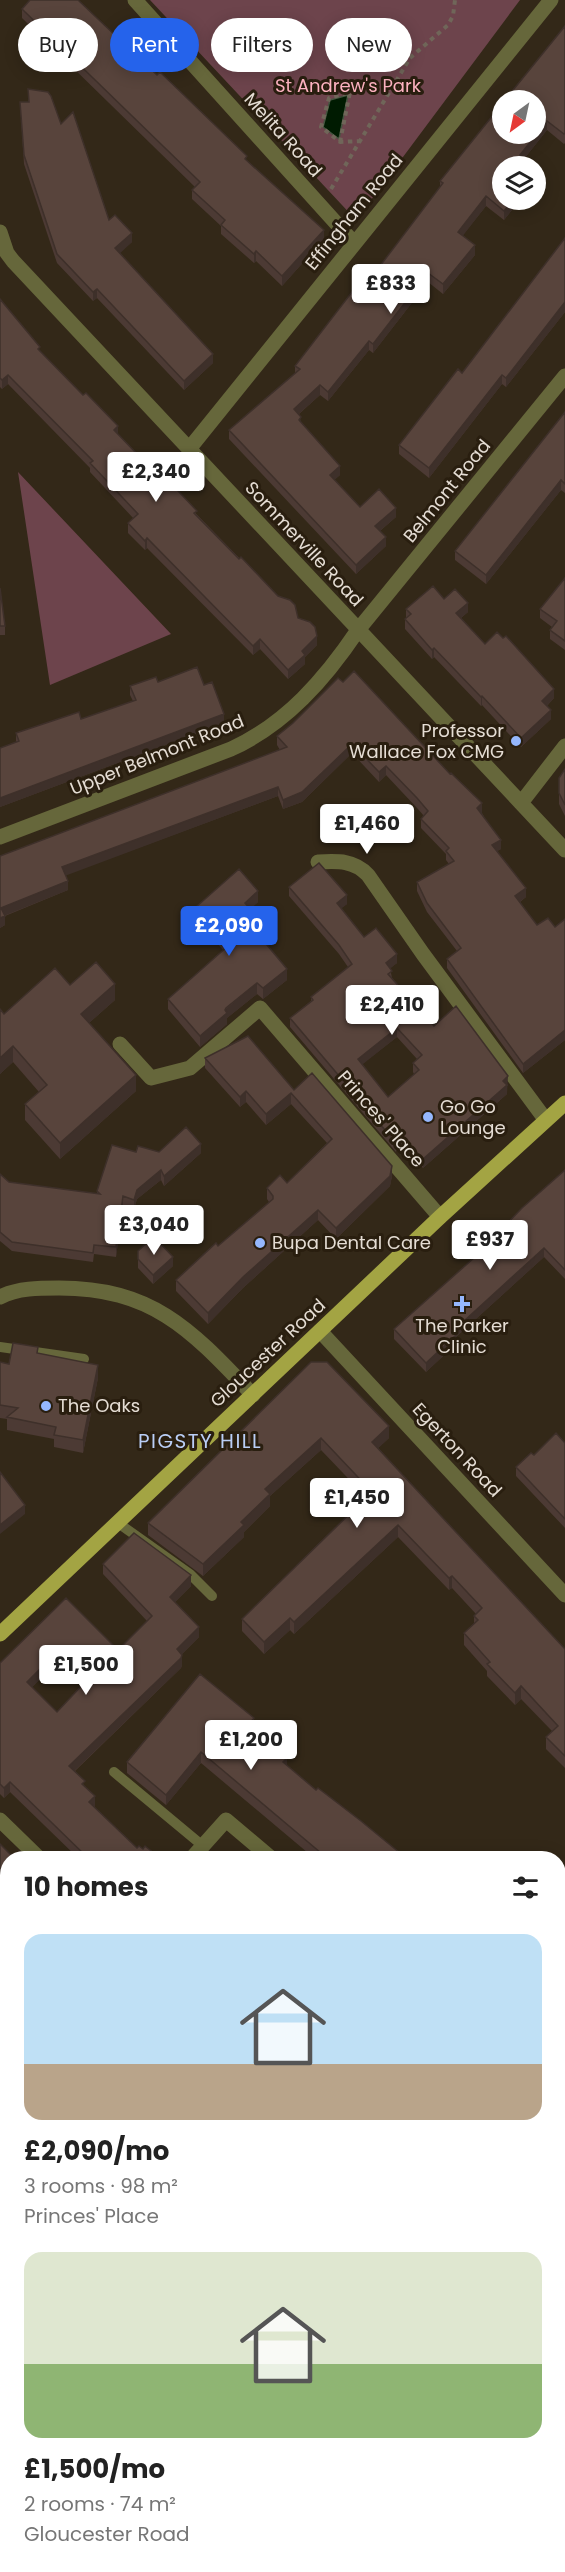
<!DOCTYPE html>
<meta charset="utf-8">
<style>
:root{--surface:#fff;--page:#f2f2f2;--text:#222;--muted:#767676;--accent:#2563eb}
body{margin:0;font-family:Poppins,sans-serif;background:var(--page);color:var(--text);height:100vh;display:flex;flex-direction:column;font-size:22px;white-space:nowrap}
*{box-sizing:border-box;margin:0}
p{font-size:20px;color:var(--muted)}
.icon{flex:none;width:33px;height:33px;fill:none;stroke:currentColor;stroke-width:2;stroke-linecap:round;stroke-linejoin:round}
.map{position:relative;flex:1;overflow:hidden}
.details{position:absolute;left:0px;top:1851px;width:566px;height:722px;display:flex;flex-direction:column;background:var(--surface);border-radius:24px 24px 0 0;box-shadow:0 3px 15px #0003}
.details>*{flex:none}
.guide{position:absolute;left:18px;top:18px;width:530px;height:54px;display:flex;gap:12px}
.needle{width:39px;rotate:213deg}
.buttons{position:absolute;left:492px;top:90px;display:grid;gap:12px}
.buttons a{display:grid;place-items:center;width:54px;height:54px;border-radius:50%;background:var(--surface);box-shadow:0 3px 15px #0003;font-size:30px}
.price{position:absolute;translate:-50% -51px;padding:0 14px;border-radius:6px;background:#fff;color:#222;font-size:20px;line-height:39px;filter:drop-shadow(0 2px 3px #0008)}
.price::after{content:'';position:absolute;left:50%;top:36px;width:18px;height:14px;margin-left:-9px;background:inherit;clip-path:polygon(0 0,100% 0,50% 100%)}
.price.active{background:var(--accent);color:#fff}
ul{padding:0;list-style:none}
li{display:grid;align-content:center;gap:12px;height:318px;padding:0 24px}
li span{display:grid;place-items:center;height:186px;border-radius:18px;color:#555}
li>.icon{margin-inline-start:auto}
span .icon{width:108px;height:108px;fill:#fffc;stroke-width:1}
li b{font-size:26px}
h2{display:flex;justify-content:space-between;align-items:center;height:72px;padding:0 24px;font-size:26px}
.tag{padding:0 21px;border-radius:27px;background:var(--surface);box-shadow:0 3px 15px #0003;font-size:21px;line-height:54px}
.tag.active{background:var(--accent);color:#fff}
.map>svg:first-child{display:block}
.green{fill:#6d444c}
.water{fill:#001b01;stroke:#455540;stroke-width:1.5}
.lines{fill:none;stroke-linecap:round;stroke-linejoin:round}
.path{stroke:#706659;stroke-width:4;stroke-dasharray:4.5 4.5;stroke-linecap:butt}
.lane{stroke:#66673b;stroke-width:10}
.street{stroke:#66673b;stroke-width:15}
.secondary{stroke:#898941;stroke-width:15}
.primary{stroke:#a3a443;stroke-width:15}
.wall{fill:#4c3a34;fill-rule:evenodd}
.shaded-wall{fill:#3e302a}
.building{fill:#58443c;stroke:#3e302a;stroke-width:1.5;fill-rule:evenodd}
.poi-dot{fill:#95b7fd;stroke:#291e0f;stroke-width:2}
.labels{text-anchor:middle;stroke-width:6;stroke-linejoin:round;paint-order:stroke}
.park-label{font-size:18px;fill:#feb3c1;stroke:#291e0f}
.street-label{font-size:18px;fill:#e5ddd4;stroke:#291e0f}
.poi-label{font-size:18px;fill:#e5ddd4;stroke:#291e0f;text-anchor:start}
.neighbourhood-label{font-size:20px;letter-spacing:1.5px;fill:#bacef6;stroke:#291e0f}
</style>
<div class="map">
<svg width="565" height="2572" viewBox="0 0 565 2572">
<rect width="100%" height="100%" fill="#332818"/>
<path class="green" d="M150,0h370l-164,220z
M18,472l153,162 -121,51z"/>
<path class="water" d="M348,95l-9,44 -16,-12 7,-27z"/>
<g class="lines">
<path class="path" d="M340,142l10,-50 -21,6 -8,29 19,15 20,-1
M331,189l79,-131 38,-33 5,-9 2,-16"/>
<path class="lane" d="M0,1347l84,12
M118,1523l72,51 22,22
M114,1772l89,74"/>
<path class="street" d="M135,0l219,243
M0,232l7,21 6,8 552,589
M189,449l362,-449
M521,803l44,-57
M0,837l231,-88c55,-25 94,-70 127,-119l207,-254
M318,862c20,-1 36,-2 50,13l55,79 122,165
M120,1044l31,34 39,-10 70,-60 180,209
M0,1297c17,-9 40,-9 59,-9 95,0 133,43 194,107
M320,1331l245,264
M0,1820l39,38
M192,1858l34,-38 45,38
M0,2006l8,-8
M558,2082l7,-7
M558,2118l7,7
M0,2389l8,-7
M558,2490l7,6"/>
<path class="secondary" d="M0,2448l8,7
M131,2565l8,7"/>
<path class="primary" d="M0,1634l440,-417 125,-114"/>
</g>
<path class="wall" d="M22,9l225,152 77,78 -42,47 -26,-25 -2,2 -33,-29v-8l-29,-27v-9l3,-3 -173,-169z
M565,26v117l-1,1 -17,-14 -23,29 -4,41 -16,20 -18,-14 -24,30 13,19 -32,39 -15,-12 -55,71 -4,-3 -41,51 -8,-6 -21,19 2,9 39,52 -6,5 26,27 36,10 -16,14 6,15 -30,28 -127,-135v-9l66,-57v-7l82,-96 63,-83v-6z
M28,89l33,35 48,96 23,22 -13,11 94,110 -29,27 -87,-92 -4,3 -36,-38 -33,-99 -4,-62h8z
M565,238v74l-59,75 -4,-3 -73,94 -30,-24v-9l63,-72z
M0,299l40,52 78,83 180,184 19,27 -12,12v7l-17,15 -28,-30 -7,6 -106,-107 -2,2 -17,-17v-10l6,-4 -44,-47v-4l-82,-84 -6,5 -2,-2z
M565,412v81l-4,-3 -75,94 -31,-24v-9z
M565,578v72l-15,-11v-9l2,-3 -12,-9v-9z
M0,588l5,38v9h-5z
M444,599l24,13 -7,6 24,26 69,54 -7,8 4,13 -30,28 -39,-42 -1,1 -47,-49 -2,2 -27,-30v-10l1,-1v-9z
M338,678l144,135 19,36 -4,2 29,46 -6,5 17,23 18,2 10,-8v121l-42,33 -76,-105v-9l10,-8 -30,-39 -10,-21v-9l32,-18 -3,-4v-6l-25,-26v-9l3,-3 -7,-8 -31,-33 -7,7 -27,-29 -50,49 -19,7 -5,-13 -213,79 3,15 -63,26v9l-5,3v-72l280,-106 -3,-5v-9l16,-13z
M158,682l46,3 20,38 -224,84v-59l16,-6v-9l65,-14 52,-18 -3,-6v-9z
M565,769v47l-6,-12v-26z
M289,887l58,17 -6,4 23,29 33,26 -7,5 2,10 42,48 74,59 -1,1v8l-84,74 -25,-27 -2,11 -106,-125v-9l21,-17v-4l37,-30 -9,-13 -50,-58zM397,1037l20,22 -4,4v9l1,2 -26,23 -26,-33z
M258,902l-8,7 20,34 -3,2 20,35 -24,19 -6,-5 -30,24v6l-27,23 -32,-38v-10l55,-49 -27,-32v-11z
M70,985l45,15 -26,23 47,68 -76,68 -35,-39v-16l14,-12 -26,-30 -13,12v-65l4,5z
M205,1058l89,32 98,86 -2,10 -54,53 -18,-19 -75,68 -35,36 -32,-33v-11l42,-34 51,-44 -2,-3v-11l20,-5 40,-40 -36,-39 -25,21 -20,-23 -6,5 -35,-39z
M136,1152l65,1 -37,33 -3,-6 -24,19 -3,10 -11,-4 -7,52 -22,-3 -1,8 -81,-11 -12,-10v-67l9,8 88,12v-3z
M565,1170v109l-21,-22 -88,80v7l-30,28 -32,-33v-10l81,-72z
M138,1251l35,15 -20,18 -15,-16z
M38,1353l60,25 -15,75 -29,-6v-8l-47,-9v-11l-7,-1v-56l9,2z
M311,1362l78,76 -11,10 187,201v119l-19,-19v-12l6,-6 -31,-32 -6,6 -28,-29v-5l-23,-26v-12l10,-9v-8l2,-2 -24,-26 -3,2 -51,-53 -104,97 -4,-4 -26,24 -22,-23v-12l124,-122 -45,-47 -51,46v10l-26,26v5l-41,39 -55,-41v-12z
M565,1443v85l-49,-52v-9l18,-12z
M103,1564l88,22 -16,16 24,35 -17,17v11l-1,3 -106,103 10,16 10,19 -1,1 43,41 6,1 17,9h-82l-68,-66 -6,6 -4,-4v-131l66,-65 52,52 29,-29 -44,-47zM58,1661l24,24 -25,27 -25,-25z
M254,1728l33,38 29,24 90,68h-92l-113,-95 -35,42 -39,-32v-11z
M0,1844l8,14v75l-7,-7v-9l2,-1 -3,-3z
M558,2147l7,7v71l-7,-7z
M558,2364l7,5v90l-7,-6z
M0,2488l8,8v40l-8,-7z
M33,2565h68l8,7h-75z
M179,2565h108l7,7h-107z
M526,2565h32l7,7h-30z"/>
<path class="shaded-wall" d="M547,121v9l-27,34v-9z
M537,169v9l-1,2v-9z
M486,196v10l-28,36v-10z
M513,200h7l-16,20v-9z
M324,230v9l-42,47v-10z
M132,233v9l-17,16v-10z
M475,245v10l-32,39v-10z
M256,251v10l-2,2v-9z
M428,273v9l-55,71v-9z
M97,289v9l-4,3v-9z
M565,302v10l-59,75v-9z
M369,341v9l-41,51v-9z
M213,354v9l-29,27v-9z
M8,375v9l-6,5v-9z
M502,375v9l-73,94v-10z
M320,385v10l-26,23v-9z
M118,426v10l-4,-6z
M340,466v9l-10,9v-9z
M561,480v10l-75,94v-9z
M396,508v9l-21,18v-9z
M386,537v9l-30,28v-9z
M147,538v10l-2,2v-9z
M468,603v9l-12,10v-9z
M317,636v9l-12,12v7l-17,15v-9l14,-19z
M260,639v10l-7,6v-9z
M434,648v9l-2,2v-9z
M554,689v9l-12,13v-10z
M482,696v9l-1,1v-9z
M551,710v9l-30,28v-9z
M224,714v9l-224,84v-9z
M352,744v9l-50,49 -19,7v-9z
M386,766v9l-7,7v-10z
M278,787v9l-216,81v-10z
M482,803v10l-5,4v-9z
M501,840v9l-9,5v-9z
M68,881v9l-67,27v-9z
M526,888v9l-11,8v-9z
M258,891v11l-13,12v-11z
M347,895v9l-10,8v-9z
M5,916v9l-5,3v-10z
M270,932v11l-8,7v-11z
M397,954v9l-11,9v-9z
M287,969v11l-24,19v-11z
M257,983v11l-30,24v6l-27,23v-11l25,-26z
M115,984v16l-34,30v-16z
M397,1028v9l-39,31v-9z
M565,1030v10l-42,33v-9z
M13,1046v16l-13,12v-16z
M136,1075v16l-76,68v-16z
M508,1076l-1,18 -84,74v-9z
M246,1091v11l-6,5v-10z
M291,1093v11l-25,21v-11z
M398,1132v9l-2,11v-9z
M201,1144v9l-37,33v-10z
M392,1166v10l-2,10 -54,53v-11z
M161,1170v10l-24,19 -3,10v-9l3,-10z
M123,1196v9l-7,52v-10z
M318,1210v10l-75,68 -35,36v-11l35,-36z
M544,1248v9l-88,80v7l-30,28v-9l27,-32z
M173,1257v9l-20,18v-9z
M98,1365v13l-15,75v-13z
M389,1426v12l-17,16v-12z
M321,1438v12l-51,46v10l-26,26v5l-41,39v-12l38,-42 24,-33z
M25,1505v9l-25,20v-9z
M398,1525v12l-104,97v-12z
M191,1575v11l-21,21v-10z
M452,1576v12l-3,2v-12z
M290,1618v12l-26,24v-12z
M199,1627v10l-22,22v-10z
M58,1651v10l-31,31v-10z
M182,1655v10l-1,3 -112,108v-10z
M521,1686v13l-6,6v-12z
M254,1718v11l-5,-5z
M201,1752v11l-35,42v-10z
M287,1758v10l-4,-6z
M10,1782v10l-6,6v-10z
M95,1796v10l-6,6v-10z
M565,2033v9l-7,7v-9z
M8,2089v9l-8,9v-9z
M8,2325v9l-8,8v-10z"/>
<path class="building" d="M30,0h48l79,75 3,-3 87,84 -2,3 79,71 -42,46 -26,-25 -2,3 -33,-29 4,-5 -33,-30 8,-8 -178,-173z
M565,26v107l-1,1 -17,-13 -27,34 14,11h-32v34h11l-9,11 -18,-15 -28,36 17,13 -32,39 -15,-11 -55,71 -4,-3 -41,51 -8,-7 -26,24 7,8 -2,3 41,46 -10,9 30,32 19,-18 17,19 -21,18 11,11 -30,28 -127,-135 71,-61 -5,-3 77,-100 5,4 66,-87 -3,-2 62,-77v30h34v-34h-31z
M28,89l20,3 3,4 10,28 12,-12 36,108 6,-5 17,18 -17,15 98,106 -29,27 -87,-92 -4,3 -36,-38 -33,-99 -4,-53h9z
M565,238v64l-59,76 -4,-3 -73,93 -30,-23 59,-76 4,4z
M0,299l40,48 -2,2 45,46 3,-2 32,33 -4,4 45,47 3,-3 35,37 -3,2 45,46 2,-2 37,39 12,4 5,5 3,13 12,4 5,5 2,9 -15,15 3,4 -17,15 -28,-31 -7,7 -106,-108 -2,3 -17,-18 10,-9 -48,-51 3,-2 -85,-86 -6,5 -2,-2z
M565,412v72l-4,-4 -75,95 -31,-24z
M565,578v63l-15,-11 7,-9 -17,-12z
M433,586l11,13 11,-10 13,14 -12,10 29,31 12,-12 6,6 3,-2 48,53 -12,12 9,9 -30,28 -39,-42 -1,1 -47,-49 -2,2 -27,-31 6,-5 -5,-5z
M0,588l5,38h-5z
M197,667l7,18 8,-3 12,32 -224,84v-50l19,-7 -3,-8 63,-21 2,7 55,-19 -6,-14 26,-9 2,5z
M354,671l96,103 1,-1 31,30 -5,5 24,32 -9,5 34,43 -11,8 22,29 11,-7 7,9 10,-8v111l-42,34 -76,-105 14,-11 -34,-45 -10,-21 37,-21 -8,-10 3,-3 -28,-29 7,-8 -11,-13 -31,-32 -7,6 -27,-28 -50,48 -19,8 -5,-13 -216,80 6,14 -67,27 4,8 -5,2v-62l287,-109 -10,-11 16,-13 45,-45 5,4z
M565,769v36l-6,-12v-15z
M319,863l28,32 -10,8 27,34 12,-9 21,26 -11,9 6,8 -4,3 46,52 22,-20 52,70 -5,5 4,4 -84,74 -25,-27 -2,11 -106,-125 23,-18 -2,-3 41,-33 -13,-19 -50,-58zM397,1028l25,27 -9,8 6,7 -31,27 -30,-38z
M239,869l19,22 -13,12 25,29 -8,7 25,30 -24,19 -6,-5 -31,25 -1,2 2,3 -27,23 -32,-37 60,-53 -32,-39z
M96,962l19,22 -34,30 55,61 -76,68 -35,-39 22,-19 -34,-39 -13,12v-49l4,5 51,-46 15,17z
M248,1036l46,54 18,-17 80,93 -2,10 -54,52 -18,-18 -75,67 -35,36 -32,-33 40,-37 2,3 55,-47v-3l-6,-8 13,-13 7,8 45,-44 -41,-46 -25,21 -20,-23 -6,6 -35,-39z
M186,1127l15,17 -37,32 -3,-6 -24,20 -3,10 -11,-4 -7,51 -22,-2 -1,8 -81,-11 -12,-10v-58l9,8 91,12 -3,-3 15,-46 24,7 2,-6 21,6z
M565,1170v100l-21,-22 -91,83 3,4 -30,28 -32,-34 81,-72 47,-49z
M150,1240h7l16,17 -20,18 -15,-16v-8z
M13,1343l25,4 -1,6 61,12 -15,75 -29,-5 2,-8 -49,-10 11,-9 -18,-3v-43l9,2z
M311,1362h16l62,64 -17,16 193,207v107l-19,-19 12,-11 -37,-40 -6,7 -28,-29 3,-2 -26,-29 14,-13 -4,-4 8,-8 -30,-32 -3,2 -51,-53 -104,97 -4,-4 -26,24 -22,-23 130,-127 -51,-54 -56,51 5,5 -29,28 3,3 -41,39 -55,-41z
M556,1433l9,10v76l-49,-52 15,-14 3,2z
M0,1472l25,33 -25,20z
M134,1533l57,42 -21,22 29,30 -22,22 5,6 -1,3 -112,108 16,15 -3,3 13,12 -6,6 48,46 2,-2 4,3 2,-3 15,12h-72l-78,-76 -6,6 -4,-4v-121l66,-65 52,52 34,-34 -49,-52zM58,1651l29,29 -30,32 -30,-30z
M200,1674l54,44 -5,6 38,34 -4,4 33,28 2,-2 43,33 45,37h-79l-126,-106 -35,43 -39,-33z
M0,1844l14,14h-6v66l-7,-7 6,-6 -7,-7z
M565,1960v73l-7,7v-73z
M8,2020v69l-8,9v-71z
M558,2147l7,7v62l-7,-8z
M8,2242v83l-8,7v-82z
M558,2364l7,5v81l-7,-6z
M0,2488l8,8v31l-8,-7z
M558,2517l7,5v50h-18l-10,-7h21z
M35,2565h66l8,7h-73z
M189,2565h98l7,7h-97z"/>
<g class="poi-dot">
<circle cx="516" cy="741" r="6"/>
<circle cx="428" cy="1117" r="6"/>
<circle cx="260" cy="1243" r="6"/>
<path d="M459 1295h6v6h6v6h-6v6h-6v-6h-6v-6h6z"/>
<circle cx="46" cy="1406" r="6"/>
</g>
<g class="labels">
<g class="park-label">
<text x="348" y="92">St Andrew's Park</text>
</g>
<g class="street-label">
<text transform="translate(283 135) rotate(48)" y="6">Melita Road</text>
<text transform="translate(354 212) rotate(-51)" y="6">Effingham Road</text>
<text transform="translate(447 491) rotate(-51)" y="6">Belmont Road</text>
<text transform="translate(304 544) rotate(47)" y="6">Sommerville Road</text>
<text transform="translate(157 755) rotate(-22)" y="6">Upper Belmont Road</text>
<text transform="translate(381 1119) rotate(49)" y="6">Princes' Place</text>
<text transform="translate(268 1353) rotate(-43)" y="6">Gloucester Road</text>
<text transform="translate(457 1450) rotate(47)" y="6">Egerton Road</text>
</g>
<g class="poi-label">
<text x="504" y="737" text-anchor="end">Professor<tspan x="504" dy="21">Wallace Fox CMG</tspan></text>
<text x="440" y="1113">Go Go<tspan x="440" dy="21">Lounge</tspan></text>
<text x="272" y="1249">Bupa Dental Care</text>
<text x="462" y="1332" text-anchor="middle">The Parker<tspan x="462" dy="21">Clinic</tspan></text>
<text x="58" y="1412">The Oaks</text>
</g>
<g class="neighbourhood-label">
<text x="200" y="1448">PIGSTY HILL</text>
</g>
</g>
</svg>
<div class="buttons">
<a><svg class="needle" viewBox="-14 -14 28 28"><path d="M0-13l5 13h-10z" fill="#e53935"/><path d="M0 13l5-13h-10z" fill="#767676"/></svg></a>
<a><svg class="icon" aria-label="layers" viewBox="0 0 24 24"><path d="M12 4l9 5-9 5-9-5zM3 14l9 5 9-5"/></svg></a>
</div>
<b class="price" style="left:391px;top:315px">£833</b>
<b class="price" style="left:156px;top:503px">£2,340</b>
<b class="price" style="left:367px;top:855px">£1,460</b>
<b class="price active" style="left:229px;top:957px">£2,090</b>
<b class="price" style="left:392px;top:1036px">£2,410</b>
<b class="price" style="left:154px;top:1256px">£3,040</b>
<b class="price" style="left:490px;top:1271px">£937</b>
<b class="price" style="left:357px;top:1529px">£1,450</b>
<b class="price" style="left:86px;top:1696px">£1,500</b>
<b class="price" style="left:251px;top:1771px">£1,200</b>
<div class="guide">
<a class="tag">Buy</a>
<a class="tag active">Rent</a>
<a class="tag">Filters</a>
<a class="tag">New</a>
</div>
<section class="details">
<h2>10 homes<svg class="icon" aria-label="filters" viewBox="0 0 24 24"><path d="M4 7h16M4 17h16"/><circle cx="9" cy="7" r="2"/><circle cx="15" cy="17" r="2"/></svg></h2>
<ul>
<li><span style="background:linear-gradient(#bfe0f5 70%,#b9a48a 0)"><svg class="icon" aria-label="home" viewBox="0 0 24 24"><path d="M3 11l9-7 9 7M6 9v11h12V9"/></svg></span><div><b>£2,090/mo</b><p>3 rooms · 98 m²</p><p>Princes' Place</p></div></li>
<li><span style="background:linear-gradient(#dfe7d0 60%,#8fb573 0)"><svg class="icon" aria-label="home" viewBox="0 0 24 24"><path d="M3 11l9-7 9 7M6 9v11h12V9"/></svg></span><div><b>£1,500/mo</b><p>2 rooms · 74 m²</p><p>Gloucester Road</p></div></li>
</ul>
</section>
</div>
